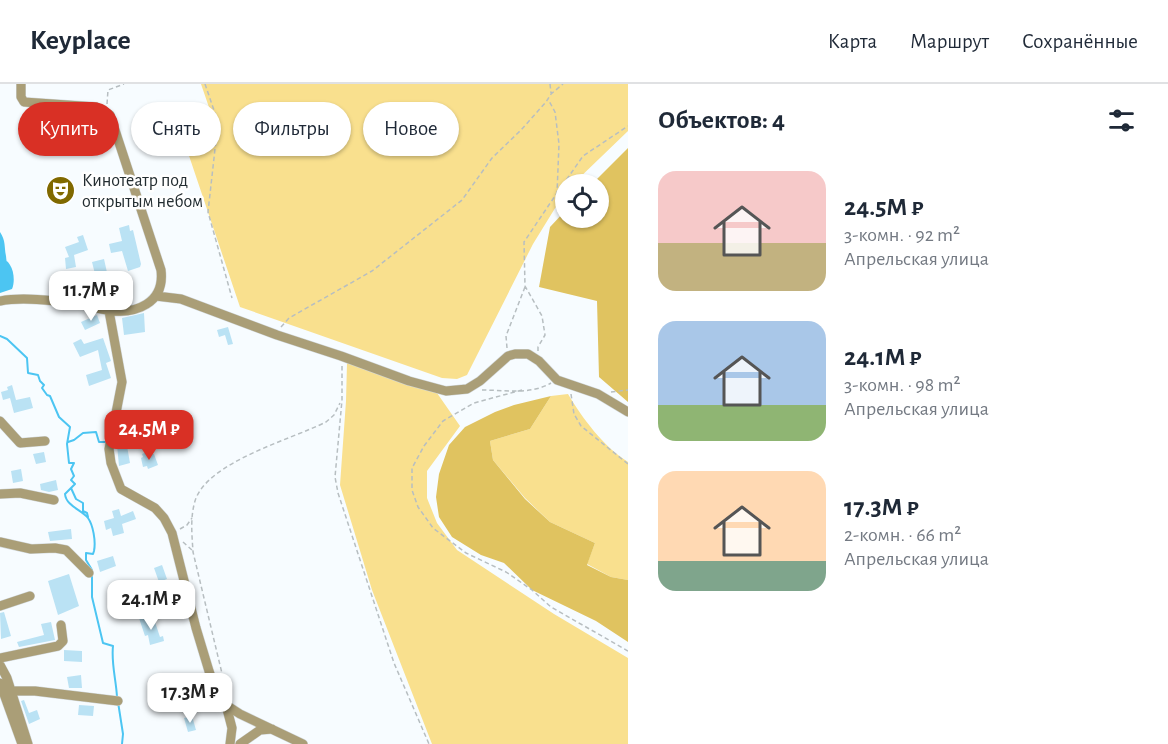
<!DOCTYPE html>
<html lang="ru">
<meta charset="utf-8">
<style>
:root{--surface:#fff;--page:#f6f6f7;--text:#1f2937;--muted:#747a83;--line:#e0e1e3;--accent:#d93025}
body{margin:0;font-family:"Alegreya Sans",sans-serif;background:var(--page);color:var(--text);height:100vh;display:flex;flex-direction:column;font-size:22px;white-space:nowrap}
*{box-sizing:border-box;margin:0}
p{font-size:20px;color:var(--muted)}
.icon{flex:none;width:33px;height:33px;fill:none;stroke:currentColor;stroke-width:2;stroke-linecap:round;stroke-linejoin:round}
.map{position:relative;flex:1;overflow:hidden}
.details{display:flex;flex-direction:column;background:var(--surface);width:540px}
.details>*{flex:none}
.banner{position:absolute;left:18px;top:18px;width:519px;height:54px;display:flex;gap:12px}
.buttons{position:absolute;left:555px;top:90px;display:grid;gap:12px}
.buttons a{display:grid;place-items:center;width:54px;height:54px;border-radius:50%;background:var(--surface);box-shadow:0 2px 4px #0004;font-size:30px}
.price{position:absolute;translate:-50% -51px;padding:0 14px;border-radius:12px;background:#fff;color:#222;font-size:20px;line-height:39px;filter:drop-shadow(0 2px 3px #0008)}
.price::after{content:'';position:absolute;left:50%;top:36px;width:18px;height:14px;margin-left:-9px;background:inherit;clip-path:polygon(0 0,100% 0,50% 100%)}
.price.selected{background:var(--accent);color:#fff}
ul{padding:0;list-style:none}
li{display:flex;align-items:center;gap:18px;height:150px;padding:0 30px}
li span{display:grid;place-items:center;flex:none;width:168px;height:120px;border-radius:18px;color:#555}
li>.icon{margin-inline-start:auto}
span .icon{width:72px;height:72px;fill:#fffc;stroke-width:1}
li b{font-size:26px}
h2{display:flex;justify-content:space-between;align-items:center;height:72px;padding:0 30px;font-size:26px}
.pill{padding:0 21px;border-radius:27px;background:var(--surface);box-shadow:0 2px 4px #0004;font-size:21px;line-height:54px}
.pill.selected{background:var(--accent);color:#fff}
header{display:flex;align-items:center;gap:36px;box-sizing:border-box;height:84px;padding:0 30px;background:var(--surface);border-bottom:2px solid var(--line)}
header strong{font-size:28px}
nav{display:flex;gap:33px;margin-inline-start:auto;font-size:21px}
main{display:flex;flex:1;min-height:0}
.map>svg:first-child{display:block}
.green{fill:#f9e08e}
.forest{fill:#e0c360}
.water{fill:#4cc5f2}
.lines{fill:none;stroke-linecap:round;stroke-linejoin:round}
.stream{stroke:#4cc5f2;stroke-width:2}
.building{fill:#bae2f4}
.minor-casing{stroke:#d1d7da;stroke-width:10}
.path{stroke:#b7bec1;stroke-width:1.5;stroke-dasharray:4.5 3;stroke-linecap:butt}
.minor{stroke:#aa9e77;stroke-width:9}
.labels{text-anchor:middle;stroke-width:5;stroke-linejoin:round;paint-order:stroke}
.poi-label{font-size:18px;fill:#232d31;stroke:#fff;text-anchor:start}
</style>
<header>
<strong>Keyplace</strong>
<nav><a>Карта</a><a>Маршрут</a><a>Сохранённые</a></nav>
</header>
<main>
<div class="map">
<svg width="628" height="660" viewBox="0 0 628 660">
<rect width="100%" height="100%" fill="#f7fcff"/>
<path class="green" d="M201,0h427v47l-55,53h-7l-1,8 -32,52 -66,131 -10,4 -15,-1 -202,-71 -59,-175 32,-13z
M58,25l26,1 1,7 -27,10z
M347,279l90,30 23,33 -33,45v27l10,25 20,27 97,64 74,44v86h-196l-60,-154 -32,-105 6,-84z
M568,310c15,25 35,52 60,68v118l-17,-3 -24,-13 8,-21 -45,-21 -25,-24 -32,-38 -3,-19 40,-12 21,-33z"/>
<path class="forest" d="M628,64v254l-29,-25 -2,-76 -58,-14 11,-60 15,-16 1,7h32v-34h-6z
M551,312l-21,33 -40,12 3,19 32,39 25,23 45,21 -8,22 24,12 17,3v62l-32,-21 -64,-31 -28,-27 -23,-8 -29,-18 -13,-20 -3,-20 3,-23 10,-29 16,-18 30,-15 19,-7z"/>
<path class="water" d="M0,148c6,9 4,14 6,24 1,9 0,2 4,9 4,6 5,17 2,24l-12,4z"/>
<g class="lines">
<path class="stream" d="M0,252l7,3 20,19 1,15 10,2 2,6 4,4 -2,3 5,7 3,1 9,21 11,10 -3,17 2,19h5l-3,6 3,7 -3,4 4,4 -4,4 5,11 7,4v8l4,2 1,4
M114,355l13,2 2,-4 13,-4 6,6 10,-1 5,2 2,-2v-4
M68,358l6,-2 9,-7 13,-1 3,10h7
M71,404l-6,6c1,12 17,16 23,24 5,7 8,23 6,33l-1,3 -7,-1v7l6,10v27l11,46 10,3c-2,17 3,33 4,51
M118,618l5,32 -1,10"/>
</g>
<path class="building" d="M129,141l1,6 3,-1 8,34 -1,3 -12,4 -6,-20 -11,2 -2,-9 13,-3 -3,-13z
M83,151l5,15 -14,5 2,12 -10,2 -1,-11 4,-1 -4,-10 14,-5 -2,-5z
M104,175l4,18 -7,4 -5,-3 -4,-16z
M144,229l1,19 -21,3 -2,-17z
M97,231l3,8 -15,7 -4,-8z
M228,243l5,17 -5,1 -3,-10 -6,2 -2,-7z
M103,254l8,23 -5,2 5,15 -22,8 -3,-11 16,-5 -4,-20 -18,7 -7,-14 8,-4 3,5z
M12,301l4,15 14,-3 3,11 -19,5 -4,-15 -7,2 -2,-8 7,-2 -1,-3z
M117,361l10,1 3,17 -11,3z
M44,368l2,10 -10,2 -3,-10z
M147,368l1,3 6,-1 4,11 -10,4 -1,-3 -4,1 -2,-9 2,-1 -1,-3z
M21,385l2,12 -10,2 -2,-12z
M56,396l2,10 -9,2 -8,-2 -1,-6z
M119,425l2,7 12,-5 3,8 -14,5 2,9 -11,3 -2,-8 -5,2 -2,-9 10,-3 -2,-7z
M71,445l1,10 -22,2 -2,-9z
M113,472l3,10 -16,6 -3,-11z
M162,481l5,14 -8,3 -5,-14z
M69,490l10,32 -21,9 -10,-34z
M4,528l7,24 -10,3 -1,-26z
M147,532l3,8 5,-2 5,15 3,-1 1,5 -14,4 -2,-10 -3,1 -6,-18z
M51,538l4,18 -36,7 -2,-5 27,-7 -3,-11z
M64,566l18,1v11l-18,-1z
M81,591l1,13h-13l-2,-11z
M181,609l3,10 -13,3 -2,-10z
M24,616l5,13 8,-3 3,9 -11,5 -8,-23z
M79,621l15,1 -1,10 -15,-1z
M192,632l4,14 -8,2 -4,-14z"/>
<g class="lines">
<defs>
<path id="minor" d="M156,212l25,3 96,36 64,21 68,25 37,10 21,-2 13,-8 28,-25 7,-2h13l11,7 18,19 41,14 30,18
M0,217c20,-4 46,-1 66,1 14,1 28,6 41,8 29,5 58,-7 54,-40l-51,-155 -14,-8 -72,-5 -3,-5v-13
M109,227l13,71 -13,67 2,14 10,26 34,19 9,10 8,15 24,95 13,43 3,9 14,25 6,23 -2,16
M0,337l20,22 25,-2
M0,410l20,-1 34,7
M0,458l31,7 24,-1 11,2 23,23
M0,522l30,-10
M0,574l58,-12 5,-5 -2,-16
M0,581l7,13 21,66
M0,599l22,61
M11,607h24l83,10
M226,621l14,9 63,30
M240,660l20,-14 12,-1"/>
</defs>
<use href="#minor" class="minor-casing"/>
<path class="path" d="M205,0l13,38 -10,90 24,86
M550,0l1,9
M107,20l1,-14 16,-6
M558,108l25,-36 45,-30
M281,243l8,-9 83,-47 90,-71 30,-42 29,-28 25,-28 5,-8 12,-10
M507,264l-1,-12 19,-49
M538,267v-4l7,-12 -3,-19 -17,-30 -1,-44 33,-49 2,-49 -4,-32 -7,-13
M342,282v34l-7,77 3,16 56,170 35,81
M482,306c22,0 49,5 69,-7
M522,306l-48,13 -31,18 -19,25 -12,22v22l6,17 15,21 33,25 40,19 26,18 19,17 77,44
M611,308l17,-2
M571,310l3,20 7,12 47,38
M180,445l7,-4 5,-7
M183,458l10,9
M225,602l-32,-134c-1,-17 -3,-34 2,-51 12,-39 95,-61 131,-79l8,-7 6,-12"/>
<use href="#minor" class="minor"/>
</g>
<defs>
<symbol id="theatre-disc" viewBox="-11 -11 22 22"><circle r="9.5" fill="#806900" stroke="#fff"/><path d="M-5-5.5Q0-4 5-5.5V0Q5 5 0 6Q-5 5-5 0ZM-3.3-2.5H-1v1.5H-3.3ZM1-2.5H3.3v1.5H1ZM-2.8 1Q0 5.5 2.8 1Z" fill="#fff"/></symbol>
</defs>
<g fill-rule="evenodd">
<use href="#theatre-disc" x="44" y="90" width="33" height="33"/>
</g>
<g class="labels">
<g class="poi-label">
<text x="82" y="102">Кинотеатр под<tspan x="82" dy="21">открытым небом</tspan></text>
</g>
</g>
</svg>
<div class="buttons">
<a><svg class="icon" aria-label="locate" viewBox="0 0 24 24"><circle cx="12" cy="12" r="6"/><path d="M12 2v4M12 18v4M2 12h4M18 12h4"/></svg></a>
</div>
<b class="price" style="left:91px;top:238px">11.7M ₽</b>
<b class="price selected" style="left:149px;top:377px">24.5M ₽</b>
<b class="price" style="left:151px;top:547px">24.1M ₽</b>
<b class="price" style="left:190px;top:640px">17.3M ₽</b>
<div class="banner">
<a class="pill selected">Купить</a>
<a class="pill">Снять</a>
<a class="pill">Фильтры</a>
<a class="pill">Новое</a>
</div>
</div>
<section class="details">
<h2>Объектов: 4<svg class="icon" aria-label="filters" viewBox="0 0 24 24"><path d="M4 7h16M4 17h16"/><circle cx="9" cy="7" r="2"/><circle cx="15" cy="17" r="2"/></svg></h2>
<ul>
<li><span style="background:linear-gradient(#f6c9c9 60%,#c2b280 0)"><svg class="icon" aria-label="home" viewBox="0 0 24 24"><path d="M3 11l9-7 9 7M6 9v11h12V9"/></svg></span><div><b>24.5M ₽</b><p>3-комн. · 92 m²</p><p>Апрельская улица</p></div></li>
<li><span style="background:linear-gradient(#a9c7e8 70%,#8fb573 0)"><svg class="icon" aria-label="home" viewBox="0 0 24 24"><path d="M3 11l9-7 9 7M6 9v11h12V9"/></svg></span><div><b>24.1M ₽</b><p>3-комн. · 98 m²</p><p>Апрельская улица</p></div></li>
<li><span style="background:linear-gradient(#ffd9b3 75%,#7fa58c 0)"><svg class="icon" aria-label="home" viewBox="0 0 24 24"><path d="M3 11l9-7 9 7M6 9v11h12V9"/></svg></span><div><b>17.3M ₽</b><p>2-комн. · 66 m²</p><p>Апрельская улица</p></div></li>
</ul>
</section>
</main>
